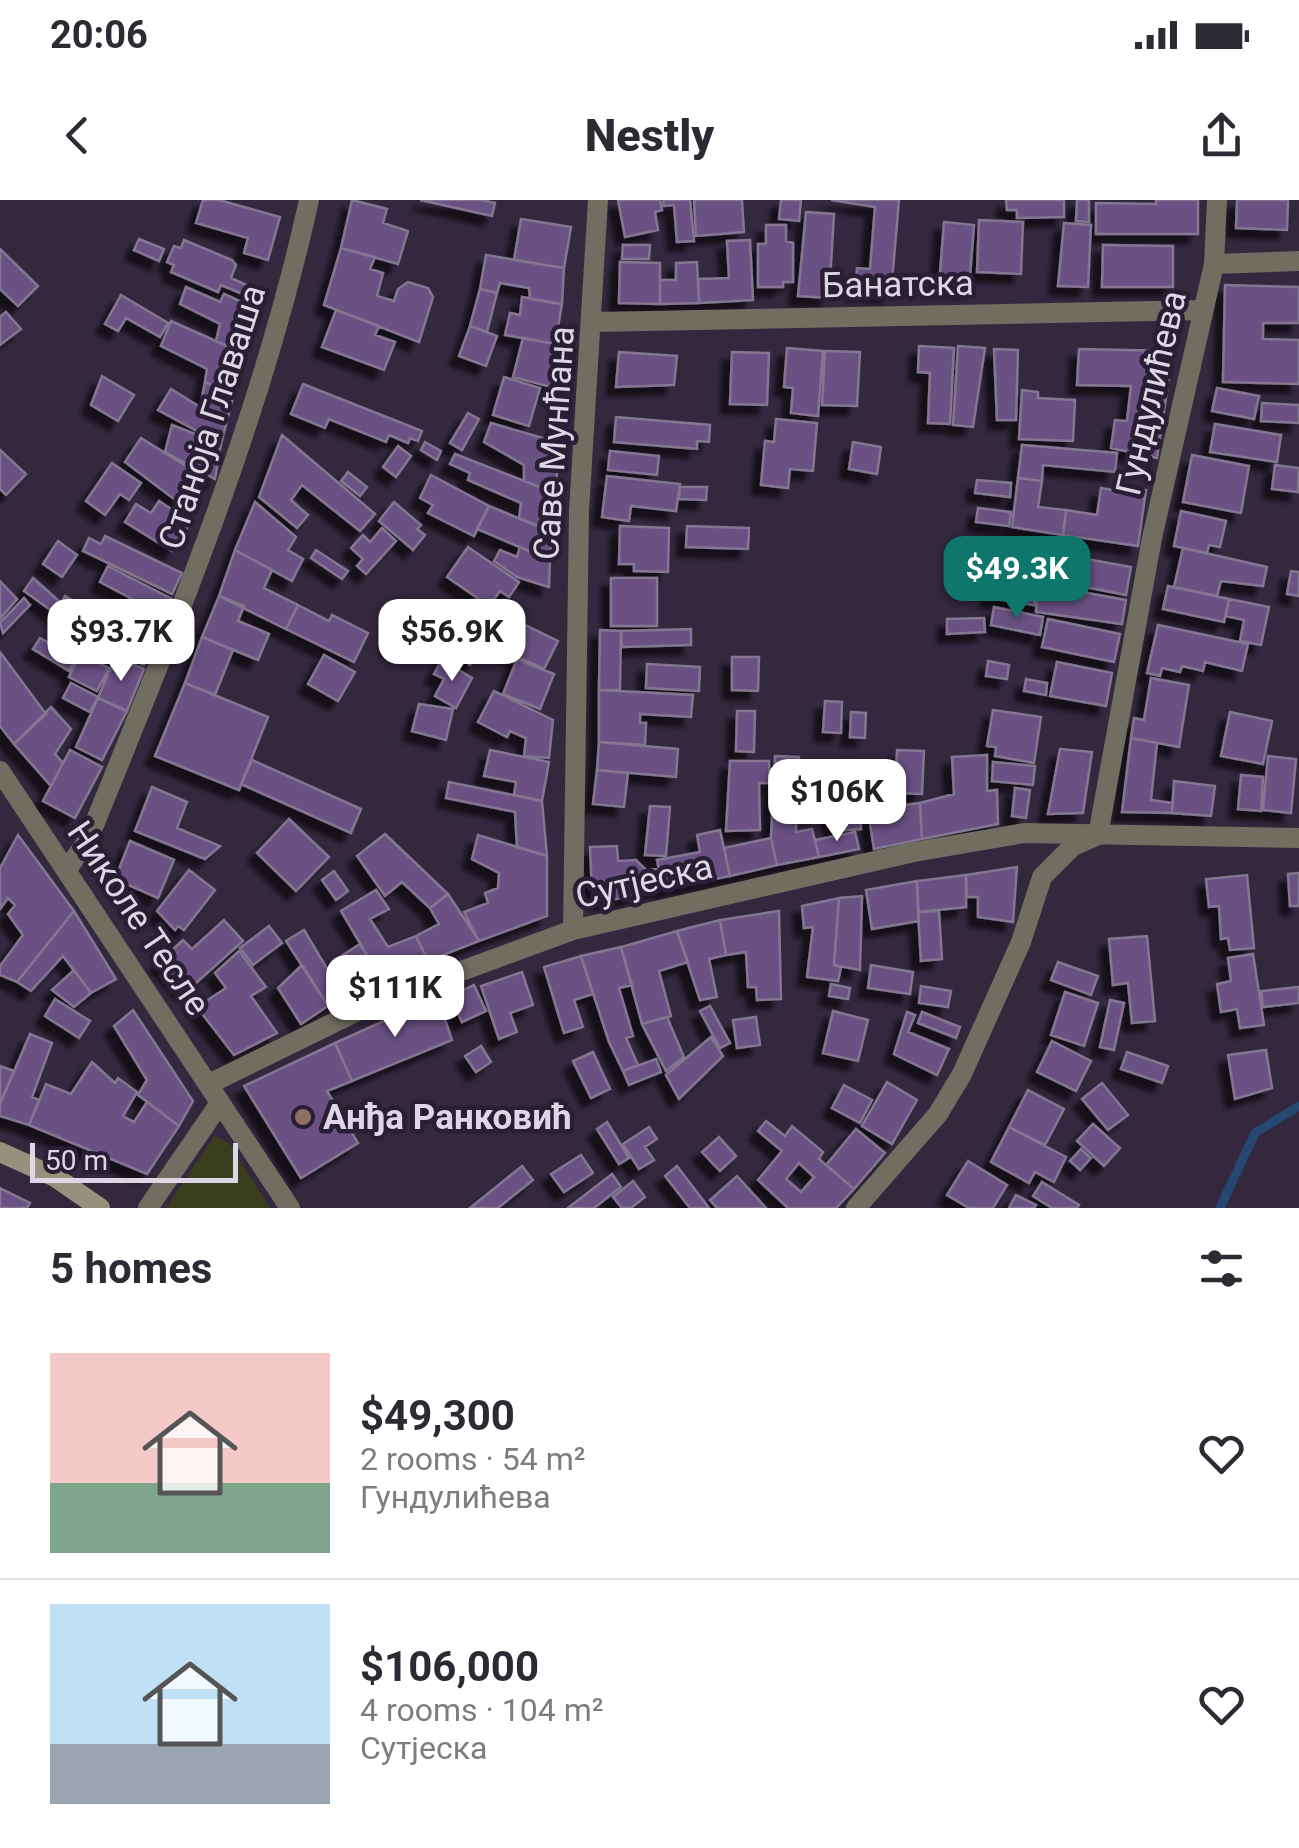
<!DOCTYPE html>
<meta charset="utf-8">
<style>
:root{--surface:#fff;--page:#f2f2f3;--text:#2b2b33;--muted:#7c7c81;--line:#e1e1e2;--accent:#0f766e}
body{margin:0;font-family:Roboto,sans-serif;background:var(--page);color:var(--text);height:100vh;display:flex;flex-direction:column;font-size:38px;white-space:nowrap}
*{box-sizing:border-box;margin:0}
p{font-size:32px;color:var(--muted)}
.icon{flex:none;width:55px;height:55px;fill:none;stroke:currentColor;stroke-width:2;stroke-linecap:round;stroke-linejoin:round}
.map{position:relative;height:1008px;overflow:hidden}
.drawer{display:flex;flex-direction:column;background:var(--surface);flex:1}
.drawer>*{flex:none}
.scale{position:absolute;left:30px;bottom:25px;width:208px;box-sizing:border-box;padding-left:10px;border:5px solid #ddd6e4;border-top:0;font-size:28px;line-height:35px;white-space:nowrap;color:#ddd6e4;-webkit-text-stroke:8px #291e33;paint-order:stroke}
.price{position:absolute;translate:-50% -85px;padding:0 22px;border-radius:20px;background:#fff;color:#222;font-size:32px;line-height:65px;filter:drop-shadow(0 2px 5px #0008)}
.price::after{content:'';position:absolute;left:50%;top:60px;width:30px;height:22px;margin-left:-15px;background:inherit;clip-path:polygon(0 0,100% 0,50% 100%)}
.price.selected{background:var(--accent);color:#fff}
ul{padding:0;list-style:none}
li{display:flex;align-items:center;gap:30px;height:250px;padding:0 50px}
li+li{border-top:2px solid var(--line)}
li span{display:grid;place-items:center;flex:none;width:280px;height:200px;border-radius:0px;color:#555}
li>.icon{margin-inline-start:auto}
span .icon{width:120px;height:120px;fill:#fffc;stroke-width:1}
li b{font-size:42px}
h2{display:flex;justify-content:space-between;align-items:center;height:120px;padding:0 50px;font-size:42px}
.status{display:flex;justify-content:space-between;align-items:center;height:70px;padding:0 50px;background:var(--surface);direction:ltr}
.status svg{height:28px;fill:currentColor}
header{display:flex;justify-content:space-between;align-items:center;height:130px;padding:0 50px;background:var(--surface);font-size:45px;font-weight:800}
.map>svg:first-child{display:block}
.green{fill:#393f1e}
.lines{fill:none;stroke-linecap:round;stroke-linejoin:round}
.stream{stroke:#274773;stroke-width:9}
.building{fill:#6b5184;stroke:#837690;stroke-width:2.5;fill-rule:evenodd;filter:url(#shadow)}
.street{stroke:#706d61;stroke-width:20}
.secondary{stroke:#96907d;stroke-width:20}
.education-dot{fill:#8d6e63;stroke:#291e33;stroke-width:4}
.labels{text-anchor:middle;stroke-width:9;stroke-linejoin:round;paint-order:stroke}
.street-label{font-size:35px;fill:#ddd6e4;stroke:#291e33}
.poi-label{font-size:35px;font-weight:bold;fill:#ddd6e4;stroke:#291e33;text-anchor:start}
</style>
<div class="status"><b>20:06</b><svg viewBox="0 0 49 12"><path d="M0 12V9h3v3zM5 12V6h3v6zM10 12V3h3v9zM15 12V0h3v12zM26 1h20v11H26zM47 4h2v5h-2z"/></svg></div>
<header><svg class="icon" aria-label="back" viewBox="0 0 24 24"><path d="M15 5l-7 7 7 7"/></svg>Nestly<svg class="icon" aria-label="share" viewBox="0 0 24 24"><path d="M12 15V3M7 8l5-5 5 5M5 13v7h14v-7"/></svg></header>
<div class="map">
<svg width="1299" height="1008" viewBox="0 0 1299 1008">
<defs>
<filter id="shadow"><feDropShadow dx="-9" dy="9" stdDeviation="2.5" flood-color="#0009"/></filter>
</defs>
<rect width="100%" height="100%" fill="#33283e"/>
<path class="green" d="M215,936l15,8 40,64h-105z"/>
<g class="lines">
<path class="stream" d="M1220,1008l35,-75 44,-27"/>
</g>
<path class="building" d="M203,0h16l61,17 -12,43 -24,-7 4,-15 -52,-15z
M352,0l35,9 -4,14 25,8 -10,33 -57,-16z
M420,0h62l13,3 -3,13z
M618,0h42l2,10 -7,2 3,18 -33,7z
M663,0h27l4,41 -17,1 -3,-37 -10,1z
M694,0h48l2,32 -48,4z
M781,0h20l-2,21 -20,-2z
M831,0h68l-8,94 -36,-3 2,-23 13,1 5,-62z
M1006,0h58v17l-47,1v-8h-10z
M1077,0h12v22l-13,-1z
M1156,0h42v34h-102v-31l60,1z
M1237,0h51l-1,30 -51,-2z
M806,12l28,2 -5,84 -31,-2z
M521,19l50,8 -7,41 -50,-8z
M979,20l44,2 -2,52 -44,-2z
M944,22l30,3 -5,64 -30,-3z
M1064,23l27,2 -3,62 -30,-1z
M766,25h20v16l7,2v39h-10v5h-25v-43h8z
M139,39l25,10 -5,12 -25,-11z
M184,40l48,20 4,5 -5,13 27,12 -3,9 -34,-14 -3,7 -47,-20 3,-7 -7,-3 7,-16 7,2z
M750,40l3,60 -54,3 -1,-24 31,-1 -2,-37z
M623,45h27l-1,14h-27z
M1103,45l70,1v41h-71z
M341,48l34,9 -5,12 13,4 -6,23 17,5 4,-12 10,-7 20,6 5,9 -14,45 -95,-37z
M0,49l38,37 -20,20 -18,-17z
M486,55l78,13 -2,36 -32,-5 -1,-11 -29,-5 -3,10 -17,-4z
M620,62l40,1v41l-41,-1z
M697,62l2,41 -39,1v-24h16v-17z
M1225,85l74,2v36h-36v16l36,1v44l-76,-2z
M186,87l34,15 4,-8 31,14 -10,46 -29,-13 4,-17 -40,-20z
M480,89l17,4 -10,39 -17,-6z
M121,95l47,28 -8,14 -34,-19 -8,13 -13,-7z
M522,97l40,7 -7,40 -50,-9 5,-22 10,2z
M336,110l43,16 -4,9 20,7 -11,28 -62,-23z
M6,112l15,17 -21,16v-28z
M171,121l74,33 -11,40 -29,-12 2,-13 -46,-23z
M470,126l27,10 -11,30 -27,-10z
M523,138l42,8 -10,42 -42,-11z
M919,146l35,2 -4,76 -22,-1 2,-50 -12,-1z
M958,146l27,2 -12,79 -20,-2z
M787,148l36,3 -5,65 -27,-3 2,-25 -9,-1z
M994,149l24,1 -2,70h-19z
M1079,149l94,2 -16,107 -46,-10 4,-28 12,1 4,-35 -54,-1z
M825,151l35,1 -3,54 -35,-1z
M619,152l58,4 -3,29 -58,2z
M732,152l37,1 -2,52 -37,-1z
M102,176l32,19 -16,26 -27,-16z
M504,177l36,11 -11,38 -36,-11z
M205,182l29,12 -13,50 -63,-34 13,-21 29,18z
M303,184l119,47 -4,10 -8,-3 -2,5 -19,-8 -3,7 -57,-23 -4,9 -34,-14z
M1217,188l42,8 -5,23 -42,-8z
M1022,190l16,2v6l37,2 -2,41 -54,-2z
M1262,203l37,2v18l-38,-2z
M468,213l11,6 -17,31 -12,-7z
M616,217l94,8 -1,17 -12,-1v8l-83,-7z
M776,219l41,4 -4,48 -23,-2 -2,19 -27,-3 4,-44 9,1z
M491,223l69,20 -5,50 -31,-12v-16l-40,-23z
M1215,224l66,11 -4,27 -67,-10z
M172,225l49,19 -6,35 -50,-27z
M282,235l93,79 -15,17 -58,-46 -11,15 17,15 -11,13 -38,-31z
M141,238l56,35 -19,29 -53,-40z
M425,242l16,9 -4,9 -16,-10z
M853,242l28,5 -4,27 -28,-5z
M1022,245l95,8 -2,19 -72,-7 -1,16 -24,-3z
M398,246l13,10 -15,21 -13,-10z
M0,250l26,24 -20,21 -6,-6z
M610,251l49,5 -2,19 -49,-5z
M455,254l100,39 -3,39 -33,-14 2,-15 -53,-23 2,-7 -20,-9z
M1192,255l57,11 -8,47 -58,-11z
M112,263l29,20 -12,17 -9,-6 -15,21 -19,-14z
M1275,265l24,3 -1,24 -26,-3z
M348,272l19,15 -7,9 -19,-15z
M431,275l58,31 -15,30 -46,-23 5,-8 -13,-7z
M607,276l73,8 -4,27 -45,-5 -2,15 -27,-4z
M1018,278l24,3 -4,26 28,3 -3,25 -51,-8z
M977,280l34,3 -1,14 -35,-4z
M1118,286l28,4 -8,56 -75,-11 3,-25 31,5 4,-27 17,3z
M680,287h27l-1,13 -27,-1z
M159,301l32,21 -19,29 -47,-29 11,-18 15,9z
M255,302l41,35 -8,13 15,9 -11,22 -57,-31z
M394,302l27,23 -4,4 8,6 -12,15 -34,-29z
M489,306l63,26 -2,28 -73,-31z
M978,308l33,4 -2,14 -33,-4z
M1181,311l45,10 -6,26 -11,-2 -2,8 -33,-7z
M620,326l49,2 -1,44 -34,-1v-7h-15z
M687,326l62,2 -1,21 -62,-2z
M382,328l14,13 -30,33 -9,-8 6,-7 -12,-11 12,-13 7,7z
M105,336l77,37 -10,21 -89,-43 6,-13 12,6z
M58,341l19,14 -15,22 -19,-13z
M468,347l51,35 -10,15 -9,-6 -11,15 -42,-29z
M520,347l30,13 -1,27 -32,-10 -23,-16 6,-11 17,7z
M1183,348l84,19 -4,19 -42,-5 -4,15 -43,-9z
M235,350l37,20 -8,18 34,17 -12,24 -67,-33z
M316,350l32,21 -6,8 -31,-21z
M1081,358l50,9 -5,28 -51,-10z
M108,366l64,33 -9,16 -63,-33z
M1291,371l8,1v24l-12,-2z
M992,377l46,7 -4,21 -45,-7z
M33,378l26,23 -7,10 -28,-20z
M611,378h46v48h-46z
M0,381l17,18 -17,20z
M1038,384l88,16 -4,24 -86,-12z
M1168,386l61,13 -5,23 -61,-13z
M65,396l41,23 -11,18 -40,-23z
M219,396l25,10 -6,15 31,13 -11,26 -56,-23z
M24,398l6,7 -27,28 -3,-10z
M1229,399l40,8 -8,38 -21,-4 4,-21 -18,-4z
M474,400l84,41 -14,28 -47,-21 4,-9 -37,-19z
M130,405l35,16 -21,44 -47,-22 10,-21 12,6z
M298,405l31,16 3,-6 36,18 -14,29 -68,-33z
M994,407l49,10 -3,18 -49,-10z
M446,411l41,34 -17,20 -16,-14 -6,7 -24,-20z
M984,418l1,14 -38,2v-15z
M410,419l12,10 -20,23 -12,-9z
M1048,419l72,15 -6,28 -72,-15z
M1158,425l90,19 -6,27 -37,-9 -2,9 -21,-5 -2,6 -18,-4 -2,8 -13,-3z
M691,429v16l-69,2 -1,-16z
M600,430l21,1 -1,59h-21z
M202,437l31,13 -18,45 -30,-12z
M40,438l36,20 -7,13 -36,-22z
M0,452l46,62 -32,30 -14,-18z
M80,454l29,14 -12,23 -28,-14z
M324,455l31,17 -17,29 -30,-17z
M115,457l29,12 -17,42 -29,-13z
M732,457h27l-1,34 -26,-1z
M517,459l37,15 -14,35 -37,-15z
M442,460l30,18 -16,30 -21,-12 9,-17 -10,-5z
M988,461l21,4 -2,14 -21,-3z
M1057,462l55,11 -6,33 -56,-10z
M647,464l53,3 -1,24 -53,-3z
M1151,478l38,7 -10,62 -48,-9 3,-20 10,2z
M1026,479l21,4 -1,12 -22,-4z
M71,483l27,14 -8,15 -27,-14z
M185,483l83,34 -29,73 -84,-34z
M599,490l94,5 -2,22 -51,-3v9h6l-1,22 -46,-3z
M494,491l59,29 -4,38 -25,-2 2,-18 -16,-7 -3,6 -29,-15z
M98,498l29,13 -25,49 -26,-13z
M825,501l17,1 -1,31 -18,-1z
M419,504l34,5 -7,31 -34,-9z
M51,507l20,22 -16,25 8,9 -12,23 -37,-42z
M993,510l48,7 -7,46 -39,-7 1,-9 -9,-1z
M737,511h18l-1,41 -18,-1z
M851,512l15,1 -1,25 -15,-1z
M1230,512l42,9 -9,43 -42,-8z
M1131,538l26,5 -6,57 22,3 -1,10 -50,-1z
M599,542l79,7 -2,28 -79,-7z
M1060,549l32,3 -9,61 -35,1z
M70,550l32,17 -27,51 -32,-17z
M490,550l59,12 -7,39 -28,-6 2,-13 -32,-6z
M897,550l27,1 -2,43 -27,-1z
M987,555v36l10,-1 1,34 -76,15 -2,-36 34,-9 -2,-37z
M775,556l24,1 -3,75 16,-3 7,28 -42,8 -6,-27z
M1268,556l28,3 -5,54 -28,-3z
M252,560l109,49 -10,24 -110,-49z
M730,561h39l1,22h-11l1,47 -34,1z
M993,562l42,4 -2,19 -41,-4z
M597,570l31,3 -4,34 -31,-3z
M1241,575l22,2 -2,34 -23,-2z
M1174,581l41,5 -4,30 -39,-3z
M449,582l93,19 5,55 -30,-9 -2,-35 -69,-14z
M858,583l3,46 -28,2 -4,-46z
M152,587l35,15 -10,26 43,18 -15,13 -70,-28z
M1015,588l15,2 -4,28 -14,-2z
M920,603l2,36 -48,10 -6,-39z
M650,606l20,1 -4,49 -21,-1z
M289,619l40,38 -33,34 -39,-38z
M720,630l10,46 -67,13 -6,-29 43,-8 -3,-17z
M855,632l4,17 -40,8 -4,-17z
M385,634l63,60 -18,14 -28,-26 -17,14 -28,-40z
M18,635l56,76 -57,71 -17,-7v-9l23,-31 -15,-21 7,-9 -7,-7 -8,11v-41z
M478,635l69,21v60l-68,25 -15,-29 24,-9 -3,-10 13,-5 1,-15 -27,-14z
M771,638l6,27 -47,11 -6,-28z
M130,641l44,19 -16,38 -43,-19z
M617,646l1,15 18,-1 11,11 12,-3 5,19 -59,15 -13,-11 -2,-44z
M1017,667l-4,55 -35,-5v-20h-11l-1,-22z
M189,670l26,20 -31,40 -6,-4 -3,4 -18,-19z
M334,671l14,20 -12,9 -14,-20z
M1299,673v33h-9l-2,-32z
M966,675v32l-48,5 -1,-31z
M1247,675l7,73 -24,2 -2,-12 -7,1 -2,-33 -10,1 -3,-28z
M917,681l2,40 -47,8 -6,-39z
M376,690l13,19 -19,10 18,28 28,-11 12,25 -47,18 -40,-68z
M448,694l31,47 -51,20 -12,-25 23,-12 -9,-16z
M862,696l-2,74 -26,-5 5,-67z
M839,698l-5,67 7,2 -3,14 -31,-4 6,-50 -9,1 -2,-22z
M74,711l42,68 -25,14 -28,-37 -32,35 -14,-9z
M779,711l2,88 -24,1 -1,-13h-8l-2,-35 -20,3 -6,-35z
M939,711l3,48 -21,2 -3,-49z
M224,720l19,21 -57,51 -27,-30 24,-22 9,9z
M720,720l6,35 -17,4 8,38 -17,3 -23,-69z
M269,726l13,17 -29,22 -13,-17z
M304,730l25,42 11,-7 -3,-6 23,-15 21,35 -53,27 -42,-65z
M677,731l11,31 -29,9 12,45 -29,8 -21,-77z
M1147,736l8,85 -23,2 -4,-40 -15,2 -4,-46z
M621,747l11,38 -13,3 14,48 -7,2 12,27 -15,6 -14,-29 -28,-86z
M239,751l27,36 -15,9 26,37 -43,22 -37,-48 29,-19 -11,-15z
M1253,754l11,71 -24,3 -3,-19 -16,3 -4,-28 14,-3 -3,-23z
M581,756l12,38 -19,6 9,27 -19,6 -20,-66z
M1058,762l40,14 -7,19 -40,-15z
M302,765l26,41 -27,18 -23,-36z
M871,765l42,7 -3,22 -42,-6z
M74,770l17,23 -17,14 -22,-17z
M522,772l11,33 -23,8 7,19 -18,7 -18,-53z
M831,784l19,4 -2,11 -19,-3z
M474,785l12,26 -24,11 -12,-26z
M921,786l30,5 -3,16 -29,-4z
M1299,787v16l-36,4 -2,-16z
M1065,792l33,11 -14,43 -33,-11z
M437,797l15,43 -100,41 -17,-38z
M55,799l35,22 -11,17 -34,-22z
M1110,800l14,3 -10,47 -14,-3z
M710,806l20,37 -10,5 -20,-37z
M133,810l60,91 -14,25 -41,-31 9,-15 -33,-54z
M833,811l35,9 -10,41 -35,-8z
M907,812l8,3 -7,17 41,17 -12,26 -43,-21z
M922,812l38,15 -4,11 -38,-15z
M667,817l17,40 -18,14 -24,-47z
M756,817l4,28 -23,3 -4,-28z
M30,834l22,9 -20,54 7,3 -10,25 -29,-9v-12z
M711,837l12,19 -44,43 -13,-24z
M1052,841l39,20 -15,30 -39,-19z
M335,843l17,38 -25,10 31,52 -57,35 -57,-92z
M481,846l10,16 -15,10 -11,-16z
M1266,850l6,38 -37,11 -7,-44z
M593,852l17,37 -19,9 -18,-37z
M1127,852l41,14 -6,17 -41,-14z
M656,859l5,13 -32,13 -6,-14z
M92,862l23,21 3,-5 19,14 -14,24 11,6 13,-20 32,24 -32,48 -118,-49 17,-41 25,10z
M0,866l14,5 -14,33z
M887,882l30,18 -25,44 -30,-18z
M1102,883l26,32 -20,15 -26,-31z
M844,885l28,15 -12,23 -28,-15z
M1028,890l36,19 -19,36 -36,-18z
M766,921l19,15 7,-10 31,26 -4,7 35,30 -18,19h-48l-30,-28 24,-29 -24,-20zM799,963l15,14 -13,15 -15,-13z
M607,922l22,36 -10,6 -22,-35z
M1093,924l27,24 -16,18 -27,-25z
M649,927l8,12 -12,8 9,13 -15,9 -16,-25z
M1009,927l57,30 -12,25 -19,-10 -6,11 -38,-21z
M856,929l29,24 -31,36 -28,-24z
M719,937l17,19 -16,15 -18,-19z
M1081,949l10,9 -11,12 -10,-9z
M581,955l12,18 -29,19 -13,-18z
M968,961l39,24 -14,23h-24l-22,-13z
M522,966l11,14 -35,28h-28z
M677,966l32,42h-19l-25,-32z
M612,974l9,13 -27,21h-26z
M737,976l29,32h-49l-7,-8z
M633,981l12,16 -14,11h-9l-9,-11z
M1042,982l37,23 -2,3h-25l-19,-12z
M0,988l30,15 -3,5h-27z
M1016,995l20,10 -2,3h-25z"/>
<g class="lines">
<path class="street" d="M1214,64l85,-3
M594,122l609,-12
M0,571l290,437
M68,668l20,-28c85,-210 172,-417 221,-640
M573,730l6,-419 19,-311
M209,884l163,-80 201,-74 341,-78 110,-19 275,5
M148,1008l72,-105
M856,1008l82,-94 24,-40 59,-132 21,-65 31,-31 25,-11 54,-297 62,-274 3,-64"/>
<path class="secondary" d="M0,952l55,25 45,31"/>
</g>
<circle class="education-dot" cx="303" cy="917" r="10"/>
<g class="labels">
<g class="street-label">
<text transform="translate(898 84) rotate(-1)" y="12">Банатска</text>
<text transform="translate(1151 193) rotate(-77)" y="12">Гундулићева</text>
<text transform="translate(212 217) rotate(-72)" y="12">Станоја Главаша</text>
<text transform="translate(554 243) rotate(-86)" y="12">Саве Мунћана</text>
<text transform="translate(644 681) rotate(-13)" y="12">Сутјеска</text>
<text transform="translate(139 718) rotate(56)" y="12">Николе Тесле</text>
</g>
<g class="poi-label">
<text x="323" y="929">Анђа Ранковић</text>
</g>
</g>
</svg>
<div class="scale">50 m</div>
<b class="price selected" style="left:1017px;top:421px">$49.3K</b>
<b class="price" style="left:121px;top:484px">$93.7K</b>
<b class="price" style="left:452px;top:484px">$56.9K</b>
<b class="price" style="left:837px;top:644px">$106K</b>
<b class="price" style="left:395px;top:840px">$111K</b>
</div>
<section class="drawer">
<h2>5 homes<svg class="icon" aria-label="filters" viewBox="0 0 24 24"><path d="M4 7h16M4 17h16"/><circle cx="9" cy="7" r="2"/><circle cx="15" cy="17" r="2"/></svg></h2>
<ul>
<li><span style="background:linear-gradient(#f6c9c9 65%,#7fa58c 0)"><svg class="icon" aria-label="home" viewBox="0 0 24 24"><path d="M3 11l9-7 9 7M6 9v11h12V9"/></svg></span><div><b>$49,300</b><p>2 rooms · 54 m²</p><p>Гундулићева</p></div><svg class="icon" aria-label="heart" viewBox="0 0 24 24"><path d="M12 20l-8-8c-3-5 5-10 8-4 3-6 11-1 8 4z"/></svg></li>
<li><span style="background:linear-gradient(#bfe0f5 70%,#9aa5b1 0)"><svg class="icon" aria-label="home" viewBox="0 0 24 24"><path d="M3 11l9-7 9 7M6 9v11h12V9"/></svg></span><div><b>$106,000</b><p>4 rooms · 104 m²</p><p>Сутјеска</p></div><svg class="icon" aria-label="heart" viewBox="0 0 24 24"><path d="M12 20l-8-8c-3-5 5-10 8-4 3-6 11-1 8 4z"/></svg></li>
</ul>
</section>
